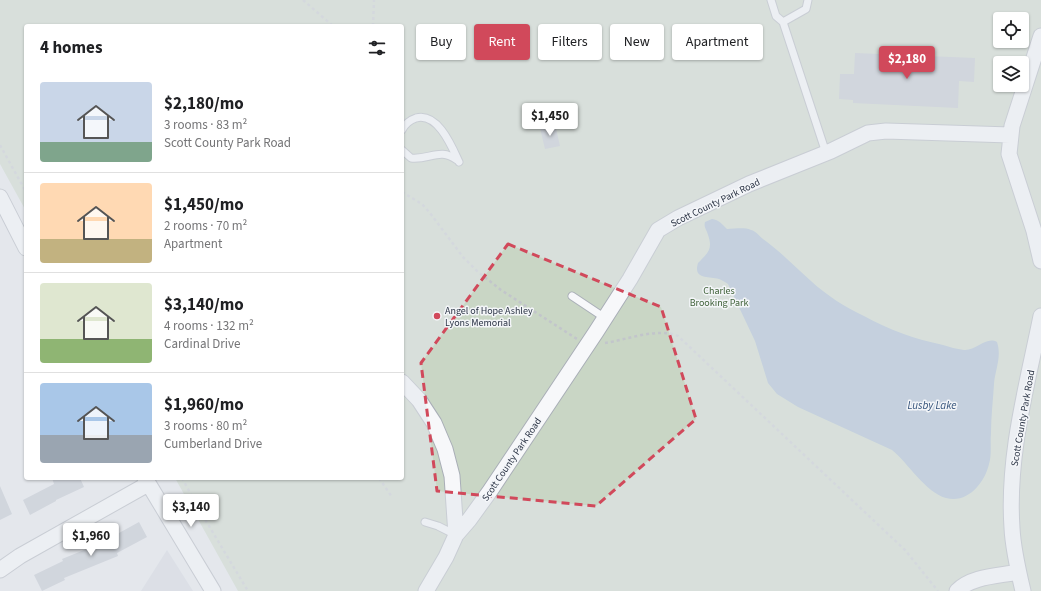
<!DOCTYPE html>
<meta charset="utf-8">
<style>
:root{--surface:#fff;--page:#f6f6f6;--text:#202124;--muted:#757577;--line:#e0e0e0;--accent:#d1495b}
body{margin:0;font-family:"Source Sans 3",sans-serif;background:var(--page);color:var(--text);height:100vh;display:flex;flex-direction:column;font-size:15px;white-space:nowrap}
*{box-sizing:border-box;margin:0}
p{font-size:13px;color:var(--muted)}
.icon{flex:none;width:22px;height:22px;fill:none;stroke:currentColor;stroke-width:2;stroke-linecap:round;stroke-linejoin:round}
.map{position:relative;flex:1;overflow:hidden}
.side{position:absolute;left:24px;top:24px;width:380px;height:456px;display:flex;flex-direction:column;background:var(--surface);border-radius:4px;box-shadow:0 1px 3px #0004}
.side>*{flex:none}
.top-card{position:absolute;left:416px;top:24px;width:380px;height:36px;display:flex;gap:8px}
.fabs{position:absolute;left:993px;top:12px;display:grid;gap:8px}
.fabs a{display:grid;place-items:center;width:36px;height:36px;border-radius:4px;background:var(--surface);box-shadow:0 1px 3px #0004;font-size:20px}
.price{position:absolute;translate:-50% -34px;padding:0 9px;border-radius:4px;background:#fff;color:#222;font-size:13px;line-height:26px;filter:drop-shadow(0 1px 2px #0008)}
.price::after{content:'';position:absolute;left:50%;top:24px;width:12px;height:9px;margin-left:-6px;background:inherit;clip-path:polygon(0 0,100% 0,50% 100%)}
.price.selected{background:var(--accent);color:#fff}
ul{padding:0;list-style:none}
li{display:flex;align-items:center;gap:12px;height:100px;padding:0 16px}
li+li{border-top:1px solid var(--line)}
li span{display:grid;place-items:center;flex:none;width:112px;height:80px;border-radius:4px;color:#555}
li>.icon{margin-inline-start:auto}
span .icon{width:48px;height:48px;fill:#fffc;stroke-width:1}
li b{font-size:17px}
h2{display:flex;justify-content:space-between;align-items:center;height:48px;padding:0 16px;font-size:17px}
.tag{padding:0 14px;border-radius:4px;background:var(--surface);box-shadow:0 1px 3px #0004;font-size:14px;line-height:36px}
.tag.selected{background:var(--accent);color:#fff}
.map>svg:first-child{display:block}
.built{fill:#d2d6de}
.green{fill:#c9d6c5;fill-rule:evenodd}
.water{fill:#9fb4cc}
.building{fill:#bbc0ca}
.lines{fill:none;stroke-linecap:round;stroke-linejoin:round}
.lane-casing{stroke:#a9aeb7;stroke-width:9}
.street-casing{stroke:#a9aeb7;stroke-width:17}
.path{stroke:#c2c5cb;stroke-width:2.5;stroke-dasharray:3 3;stroke-linecap:butt}
.lane{stroke:#f7f8fa;stroke-width:7}
.street{stroke:#f7f8fa;stroke-width:15}
.marked{fill:none;stroke:#d1495b;stroke-width:3;stroke-dasharray:8 5;stroke-linejoin:round}
.poi-dot{fill:#d1495b;stroke:#f4f6f9;stroke-width:1.5}
.labels{text-anchor:middle;stroke-width:3;stroke-linejoin:round;paint-order:stroke}
.street-label{font-size:10px;fill:#2b3445;stroke:#f4f6f9}
.park-label{font-size:10px;fill:#3f6138;stroke:#f4f6f9}
.poi-label{font-size:10px;fill:#2b3445;stroke:#f4f6f9;text-anchor:start}
.water-label{font-size:11px;font-style:italic;fill:#34527a;stroke:#f4f6f9}
</style>
<div class="map">
<svg width="1041" height="591" viewBox="0 0 1041 591">
<rect width="100%" height="100%" fill="#e4e7ec"/>
<path class="built" d="M167,550l26,41h-52z"/>
<path class="green" d="M0,0h1041v591h-803l-63,-113h227v-452h-376v185l-26,-47zM1000,19h22v22h-22zM1000,63h22v22h-22z"/>
<path class="water" d="M712,219c7,1 10,5 15,10 8,0 17,-2 24,1 5,1 8,6 12,9 17,12 32,28 48,42 15,14 34,26 53,35 25,14 51,23 79,29 7,2 13,4 21,5 12,1 22,-14 33,-8 5,15 -2,28 -3,42 -1,16 -3,33 -3,49 -1,10 1,21 -2,31 -4,18 -21,40 -43,34 -21,-6 -37,-34 -54,-48l-94,-43 -21,-13 -9,-11 -13,-42 -27,-57c-3,-2 -6,-4 -9,-5 -11,-3 -26,1 -21,-16 12,-12 15,-15 9,-31 -2,-4 -3,-6 -2,-10z"/>
<path class="building" d="M476,24h13v21h-13z
M855,53l120,5 -1,24 -15,-1 -1,27 -105,-5v-3l-14,-1 1,-25h14z
M555,124l5,22 -15,3 -5,-21z
M52,478h28l4,9 -28,13v1l-26,14 -7,-15 31,-16z
M0,486l12,28 -12,6z
M139,522l8,15 -30,16 1,3 -54,22 1,2 -23,11 -8,-16 29,-14 -1,-2 32,-13 -1,-3 26,-10z"/>
<g class="lines">
<defs>
<path id="lane" d="M771,0l5,16 7,6 43,131
M783,22l23,-13 2,-9
M402,130c3,-6 8,-10 14,-12 22,-6 36,29 43,44
M402,150l9,8c19,2 29,-11 46,2
M572,296l33,22
M425,522l13,4 18,9"/>
<path id="street" d="M1041,36l-29,90 -3,28 25,77 7,30
M0,197l26,51
M402,382l17,18 15,23 11,26 7,27 4,59 -10,22 -20,34
M145,478l68,113
M456,535l13,-15 21,-29 106,-159 34,-53 28,-49 20,-12 71,-34 82,-33 37,-18 18,-2 124,4
M0,570l20,-14 128,-72
M957,591c15,-15 41,-15 61,-19
M1023,591c-5,-21 -10,-42 -11,-63 -5,-72 15,-142 29,-212"/>
</defs>
<use href="#lane" class="lane-casing"/>
<use href="#street" class="street-casing"/>
<path class="path" d="M303,0l30,26
M373,26l1,-26
M0,145l26,47
M402,192l20,12 8,9 33,44 14,14 24,19 76,49
M605,343c21,-3 53,-16 73,-7l227,214 33,41
M182,478l18,33 48,80
M379,478l13,19"/>
<use href="#lane" class="lane"/>
<use href="#street" class="street"/>
</g>
<path d="M0 0H1041V591H0ZM508,244l153,63 35,112 -100,87 -159,-15 -16,-128z" fill="#e4e7ec" fill-opacity=".55" fill-rule="evenodd"/>
<path class="marked" d="M508,244l153,63 35,112 -100,87 -159,-15 -16,-128z"/>
<circle class="poi-dot" cx="437" cy="316" r="4"/>
<g class="labels">
<g class="street-label">
<text transform="translate(715 202) rotate(-26)" y="4">Scott County Park Road</text>
<text transform="translate(1022 418) rotate(-80)" y="4">Scott County Park Road</text>
<text transform="translate(511 459) rotate(-56)" y="4">Scott County Park Road</text>
</g>
<g class="park-label">
<text x="719" y="294">Charles<tspan x="719" dy="12">Brooking Park</tspan></text>
</g>
<g class="poi-label">
<text x="445" y="314">Angel of Hope Ashley<tspan x="445" dy="12">Lyons Memorial</tspan></text>
</g>
<g class="water-label">
<text x="932" y="409">Lusby Lake</text>
</g>
</g>
</svg>
<div class="fabs">
<a><svg class="icon" aria-label="locate" viewBox="0 0 24 24"><circle cx="12" cy="12" r="6"/><path d="M12 2v4M12 18v4M2 12h4M18 12h4"/></svg></a>
<a><svg class="icon" aria-label="layers" viewBox="0 0 24 24"><path d="M12 4l9 5-9 5-9-5zM3 14l9 5 9-5"/></svg></a>
</div>
<b class="price selected" style="left:907px;top:80px">$2,180</b>
<b class="price" style="left:550px;top:137px">$1,450</b>
<b class="price" style="left:191px;top:528px">$3,140</b>
<b class="price" style="left:91px;top:557px">$1,960</b>
<div class="top-card">
<a class="tag">Buy</a>
<a class="tag selected">Rent</a>
<a class="tag">Filters</a>
<a class="tag">New</a>
<a class="tag">Apartment</a>
</div>
<section class="side">
<h2>4 homes<svg class="icon" aria-label="filters" viewBox="0 0 24 24"><path d="M4 7h16M4 17h16"/><circle cx="9" cy="7" r="2"/><circle cx="15" cy="17" r="2"/></svg></h2>
<ul>
<li><span style="background:linear-gradient(#c9d6e8 75%,#7fa58c 0)"><svg class="icon" aria-label="home" viewBox="0 0 24 24"><path d="M3 11l9-7 9 7M6 9v11h12V9"/></svg></span><div><b>$2,180/mo</b><p>3 rooms · 83 m²</p><p>Scott County Park Road</p></div></li>
<li><span style="background:linear-gradient(#ffd9b3 70%,#c2b280 0)"><svg class="icon" aria-label="home" viewBox="0 0 24 24"><path d="M3 11l9-7 9 7M6 9v11h12V9"/></svg></span><div><b>$1,450/mo</b><p>2 rooms · 70 m²</p><p>Apartment</p></div></li>
<li><span style="background:linear-gradient(#dfe7d0 70%,#8fb573 0)"><svg class="icon" aria-label="home" viewBox="0 0 24 24"><path d="M3 11l9-7 9 7M6 9v11h12V9"/></svg></span><div><b>$3,140/mo</b><p>4 rooms · 132 m²</p><p>Cardinal Drive</p></div></li>
<li><span style="background:linear-gradient(#a9c7e8 65%,#9aa5b1 0)"><svg class="icon" aria-label="home" viewBox="0 0 24 24"><path d="M3 11l9-7 9 7M6 9v11h12V9"/></svg></span><div><b>$1,960/mo</b><p>3 rooms · 80 m²</p><p>Cumberland Drive</p></div></li>
</ul>
</section>
</div>
